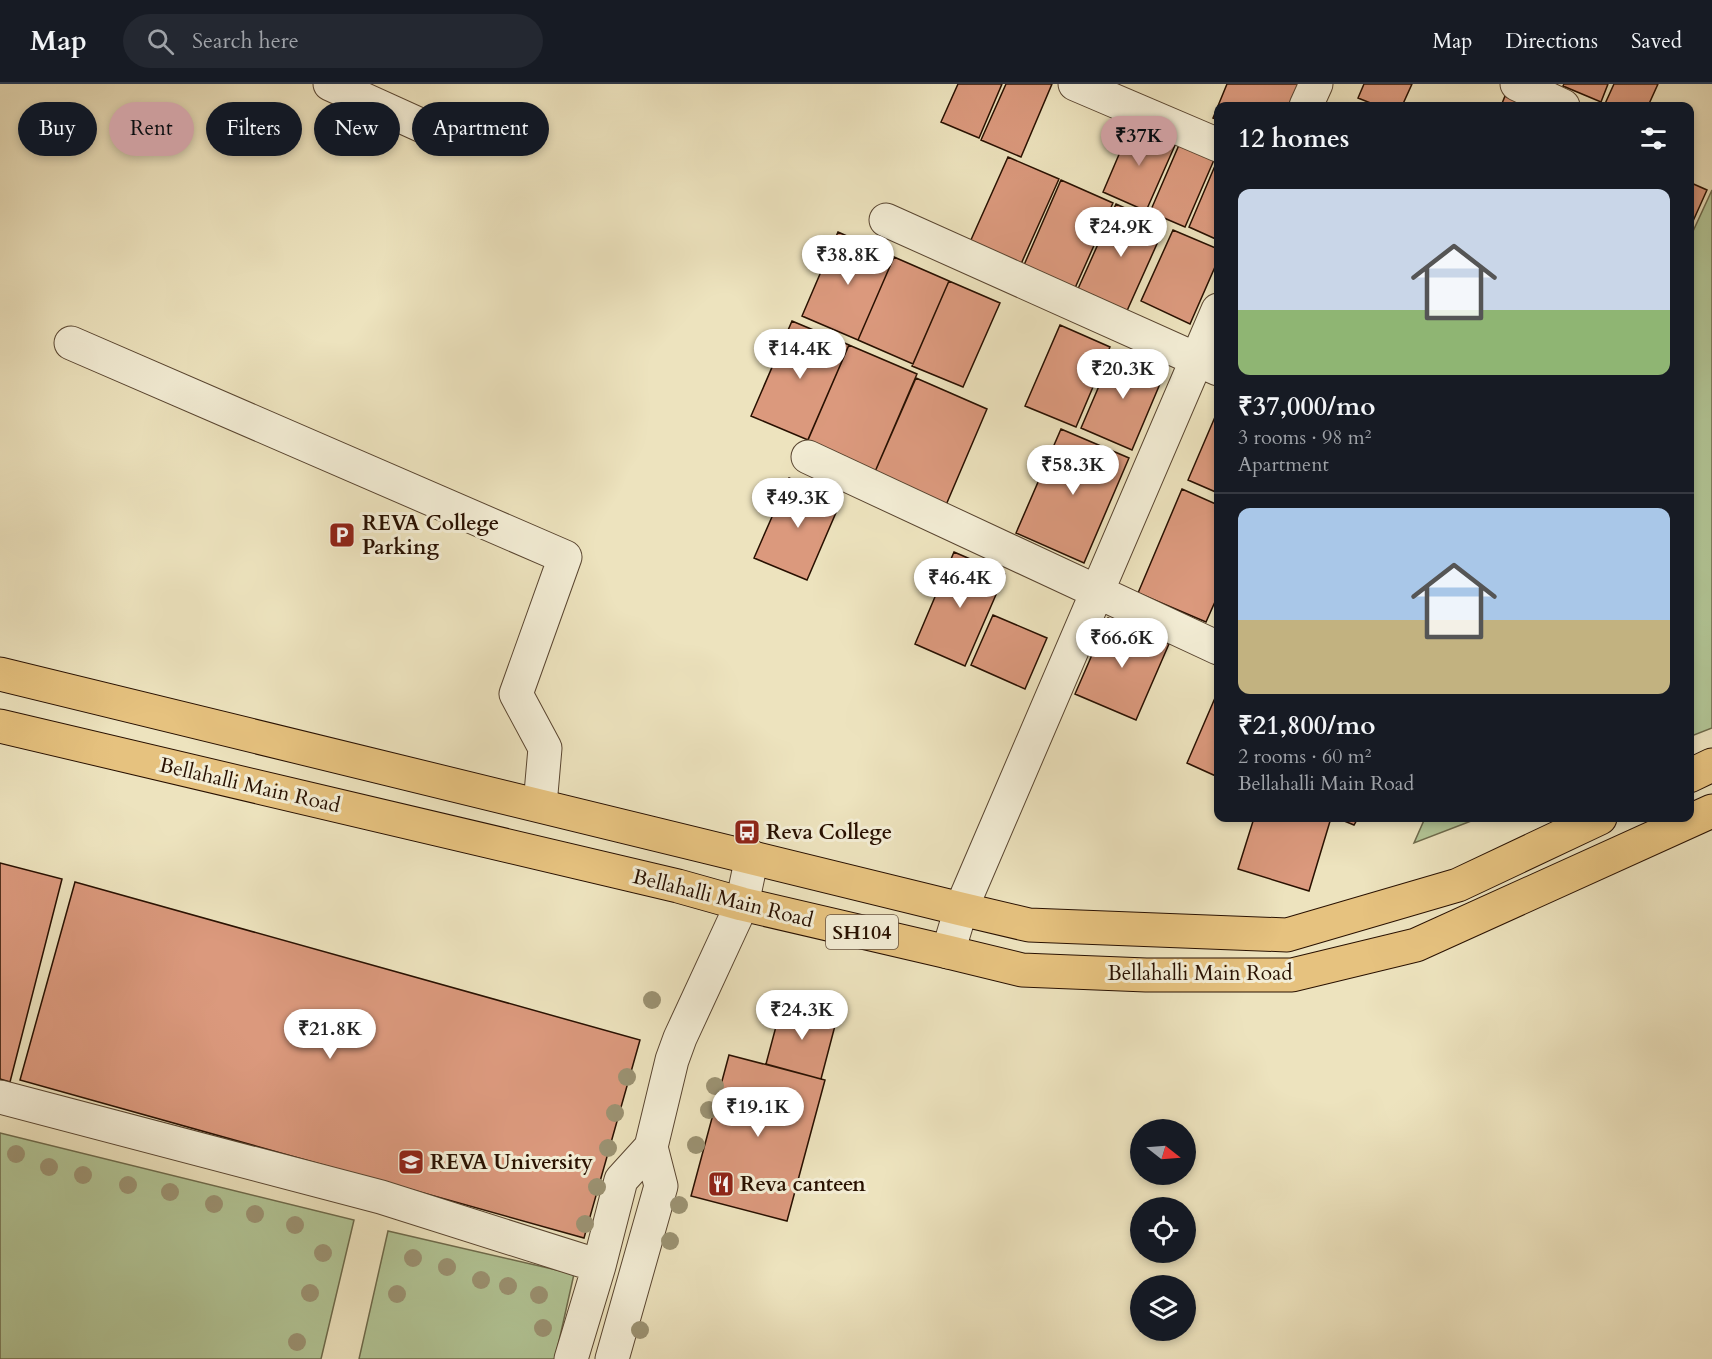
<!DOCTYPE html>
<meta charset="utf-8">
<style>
:root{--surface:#171b24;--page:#242831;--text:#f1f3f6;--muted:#9ea1a6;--line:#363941;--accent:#c59692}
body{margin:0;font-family:Cardo,serif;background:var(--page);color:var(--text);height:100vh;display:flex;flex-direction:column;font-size:22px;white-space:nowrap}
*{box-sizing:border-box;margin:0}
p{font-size:20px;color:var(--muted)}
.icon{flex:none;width:33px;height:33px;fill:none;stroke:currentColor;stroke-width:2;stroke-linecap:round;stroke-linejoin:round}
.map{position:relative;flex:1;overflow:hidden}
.panel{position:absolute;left:1214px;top:18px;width:480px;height:720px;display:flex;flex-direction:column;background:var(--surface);border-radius:12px;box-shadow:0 3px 9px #0003}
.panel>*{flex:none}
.hud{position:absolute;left:18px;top:18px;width:570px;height:54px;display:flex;gap:12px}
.needle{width:39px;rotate:107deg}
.buttons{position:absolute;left:1130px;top:1035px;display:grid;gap:12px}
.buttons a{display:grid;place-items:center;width:66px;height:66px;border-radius:50%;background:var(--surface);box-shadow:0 3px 9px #0003;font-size:30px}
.price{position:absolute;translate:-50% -51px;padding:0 14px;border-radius:21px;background:#fff;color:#222;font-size:20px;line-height:39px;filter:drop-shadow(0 2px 3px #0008)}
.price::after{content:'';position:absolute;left:50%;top:36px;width:18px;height:14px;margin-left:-9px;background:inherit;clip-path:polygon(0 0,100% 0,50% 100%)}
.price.active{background:var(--accent);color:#111}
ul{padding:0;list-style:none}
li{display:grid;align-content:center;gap:12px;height:318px;padding:0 24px}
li+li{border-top:2px solid var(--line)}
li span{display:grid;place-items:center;height:186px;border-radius:12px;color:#555}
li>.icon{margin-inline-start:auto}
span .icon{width:108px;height:108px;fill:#fffc;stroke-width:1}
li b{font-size:26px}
h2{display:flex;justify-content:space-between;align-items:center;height:72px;padding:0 24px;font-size:26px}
.tag{padding:0 21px;border-radius:27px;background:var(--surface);box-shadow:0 3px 9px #0003;font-size:21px;line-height:54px}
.tag.active{background:var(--accent);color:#111}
header{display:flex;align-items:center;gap:36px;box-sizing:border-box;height:84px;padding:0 30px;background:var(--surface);border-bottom:2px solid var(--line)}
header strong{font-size:28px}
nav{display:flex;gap:33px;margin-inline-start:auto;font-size:21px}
.search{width:420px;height:54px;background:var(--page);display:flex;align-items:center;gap:15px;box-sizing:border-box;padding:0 21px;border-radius:33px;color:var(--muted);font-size:22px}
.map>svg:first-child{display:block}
.green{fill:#b2c596;stroke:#6d6a4b;stroke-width:1.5}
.building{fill:#db997d;stroke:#281000;stroke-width:1.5}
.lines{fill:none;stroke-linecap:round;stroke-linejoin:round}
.minor-casing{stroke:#594530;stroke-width:35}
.major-casing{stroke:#281000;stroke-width:35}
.minor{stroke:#f3edd5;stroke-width:33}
.major{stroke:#e6c27f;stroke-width:33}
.tree{fill:#9b9272}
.labels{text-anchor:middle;stroke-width:6;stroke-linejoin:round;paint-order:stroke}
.shield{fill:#f3edd5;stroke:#655240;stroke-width:1.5}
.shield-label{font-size:20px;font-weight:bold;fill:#281000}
.poi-label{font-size:21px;font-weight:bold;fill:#281000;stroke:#f3edd5;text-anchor:start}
.street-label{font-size:21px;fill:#281000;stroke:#f3edd5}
</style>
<header>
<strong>Map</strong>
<div class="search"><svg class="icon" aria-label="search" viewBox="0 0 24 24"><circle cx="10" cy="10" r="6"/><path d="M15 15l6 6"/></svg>Search here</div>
<nav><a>Map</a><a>Directions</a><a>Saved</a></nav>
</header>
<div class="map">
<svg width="1712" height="1275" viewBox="0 0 1712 1275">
<rect width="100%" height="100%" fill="#ede3be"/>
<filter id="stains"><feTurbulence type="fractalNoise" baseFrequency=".00333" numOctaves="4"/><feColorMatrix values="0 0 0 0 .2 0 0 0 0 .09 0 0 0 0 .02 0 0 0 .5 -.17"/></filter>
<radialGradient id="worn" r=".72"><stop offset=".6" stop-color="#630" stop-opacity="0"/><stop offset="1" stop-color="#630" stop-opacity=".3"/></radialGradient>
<path class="green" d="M1712,106v538l-23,9v-497z
M1425,734h54l-65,25z
M0,1049l354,87 -33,139h-321z
M388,1147l186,43 -19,85h-196z"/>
<path class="building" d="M958,0h44l-23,54 -38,-16z
M1006,0h46l-31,73 -40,-17z
M1227,0h73l-10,22h-72v14l-5,-2z
M1364,0h48l-10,22h-24l-20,-8z
M1564,0h44l-7,18 -38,-16z
M1614,0h44l-10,22h-44z
M1505,12l25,10h-29z
M1132,40l44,19 -30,68 -43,-19z
M1179,61l35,15 -29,67 -35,-15z
M1008,73l51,22 -38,85 -51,-22z
M1217,77l1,1v78l-29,-13z
M1061,96l52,23 -38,85 -51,-23z
M1689,98l18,8 -18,40z
M1116,120l49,22 -39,87 -49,-22z
M1173,146l45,19v11l-28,64 -49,-23z
M838,148l56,25 -36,83 -56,-24z
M894,173l55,24 -36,83 -55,-24z
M949,197l51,22 -37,84 -51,-21z
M792,237l57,24 -41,95 -57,-24z
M1060,241l50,22 -34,80 -51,-21z
M849,261l68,29 -43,100 -68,-30z
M1114,267l51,21 -33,78 -51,-22z
M916,294l71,31 -41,96 -72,-31z
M1218,326v83l-30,-13z
M1061,345l68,29 -45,105 -68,-30z
M789,394l52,23 -34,79 -53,-22z
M1182,405l36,16v90l-12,27 -68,-29z
M954,468l51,22 -40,92 -50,-22z
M993,531l54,23 -22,51 -54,-24z
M1108,534l61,26 -33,76 -61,-26z
M1218,607v86l-31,-14z
M1254,734h77l-22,73 -71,-22z
M1337,734h21l-4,7z
M0,779l62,16 -52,203 -10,-3z
M75,798l565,158 -56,198 -564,-158z
M782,920l55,14 -16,61 -55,-15z
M729,971l96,25 -38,141 -96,-25z"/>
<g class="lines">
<defs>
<path id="minor" d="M330,0l108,49
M1075,0l143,61
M1517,0l46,22
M1306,22l10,-22
M886,136l332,149
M71,259l494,214 -49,137 29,54 -5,57
M808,373l410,191
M948,868l13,-43 257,-599
M0,1013l381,100 218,69
M571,1275l28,-93 22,-86 30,-33 21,-87 8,-22 62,-134 10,-47
M612,1275l49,-173 -10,-39"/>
<path id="major" d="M0,590l961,235 68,16 258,10 171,-50 142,-67
M0,642l678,160 64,18 206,48 74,18 124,5h146l124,-30 296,-134
M1689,692l23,-11"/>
</defs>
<use href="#minor" class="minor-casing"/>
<use href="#major" class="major-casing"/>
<use href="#minor" class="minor"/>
<use href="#major" class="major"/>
</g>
<g class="tree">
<circle cx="652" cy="916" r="9"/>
<circle cx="627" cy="993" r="9"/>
<circle cx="715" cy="1002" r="9"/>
<circle cx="709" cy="1026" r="9"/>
<circle cx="615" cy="1029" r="9"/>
<circle cx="696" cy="1061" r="9"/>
<circle cx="608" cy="1064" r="9"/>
<circle cx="16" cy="1070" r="9"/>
<circle cx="49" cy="1083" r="9"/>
<circle cx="83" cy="1091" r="9"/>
<circle cx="128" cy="1101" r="9"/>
<circle cx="597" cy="1103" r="9"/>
<circle cx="170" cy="1108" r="9"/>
<circle cx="214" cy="1120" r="9"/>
<circle cx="679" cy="1121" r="9"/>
<circle cx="255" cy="1130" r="9"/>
<circle cx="585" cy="1140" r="9"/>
<circle cx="295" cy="1141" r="9"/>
<circle cx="670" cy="1157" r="9"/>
<circle cx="323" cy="1169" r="9"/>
<circle cx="413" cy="1174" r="9"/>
<circle cx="447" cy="1183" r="9"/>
<circle cx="481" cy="1196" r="9"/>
<circle cx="508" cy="1202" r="9"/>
<circle cx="310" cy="1209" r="9"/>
<circle cx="397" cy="1210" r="9"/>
<circle cx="539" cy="1211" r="9"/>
<circle cx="543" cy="1244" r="9"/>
<circle cx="640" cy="1246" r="9"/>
<circle cx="297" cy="1258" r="9"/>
</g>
<defs>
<symbol id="parking-square" viewBox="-11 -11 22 22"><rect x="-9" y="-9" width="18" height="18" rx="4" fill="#8f2418" stroke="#f3edd5"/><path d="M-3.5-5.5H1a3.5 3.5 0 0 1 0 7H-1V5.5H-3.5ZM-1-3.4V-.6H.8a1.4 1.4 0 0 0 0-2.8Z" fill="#fff"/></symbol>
<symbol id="bus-square" viewBox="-11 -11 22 22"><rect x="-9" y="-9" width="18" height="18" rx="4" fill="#8f2418" stroke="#f3edd5"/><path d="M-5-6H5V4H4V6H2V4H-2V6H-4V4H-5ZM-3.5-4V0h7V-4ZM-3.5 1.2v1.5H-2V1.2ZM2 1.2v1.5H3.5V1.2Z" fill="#fff"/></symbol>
<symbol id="university-square" viewBox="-11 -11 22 22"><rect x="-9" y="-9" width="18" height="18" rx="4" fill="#8f2418" stroke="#f3edd5"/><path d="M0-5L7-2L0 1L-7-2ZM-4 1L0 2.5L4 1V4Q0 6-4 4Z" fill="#fff"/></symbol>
<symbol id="restaurant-square" viewBox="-11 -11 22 22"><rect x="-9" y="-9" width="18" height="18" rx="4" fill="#8f2418" stroke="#f3edd5"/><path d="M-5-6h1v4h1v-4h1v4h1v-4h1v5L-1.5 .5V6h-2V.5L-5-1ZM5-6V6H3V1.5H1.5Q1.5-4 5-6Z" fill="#fff"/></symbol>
</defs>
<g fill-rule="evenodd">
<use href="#parking-square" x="327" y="436" width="30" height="30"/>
<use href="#bus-square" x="732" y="733" width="30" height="30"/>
<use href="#university-square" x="396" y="1063" width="30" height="30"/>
<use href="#restaurant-square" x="706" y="1085" width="30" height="30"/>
</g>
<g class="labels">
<rect class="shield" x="826" y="831" width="72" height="34" rx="4.5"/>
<g class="shield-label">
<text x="862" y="855">SH104</text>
</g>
<g class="poi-label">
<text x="362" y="446">REVA College<tspan x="362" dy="24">Parking</tspan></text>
<text x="766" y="755">Reva College</text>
<text x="430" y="1085">REVA University</text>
<text x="740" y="1107">Reva canteen</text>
</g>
<g class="street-label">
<text transform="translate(250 701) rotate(13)" y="7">Bellahalli Main Road</text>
<text transform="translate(723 814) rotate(14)" y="7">Bellahalli Main Road</text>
<text x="1200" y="896">Bellahalli Main Road</text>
</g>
</g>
<rect width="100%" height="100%" filter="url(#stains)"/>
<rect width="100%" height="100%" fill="url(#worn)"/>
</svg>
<div class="buttons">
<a><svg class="needle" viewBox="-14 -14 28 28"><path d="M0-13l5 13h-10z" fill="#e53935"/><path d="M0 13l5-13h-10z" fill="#9ea1a6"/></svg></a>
<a><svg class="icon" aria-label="locate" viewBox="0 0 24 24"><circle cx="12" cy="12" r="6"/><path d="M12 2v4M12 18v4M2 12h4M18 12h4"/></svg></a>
<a><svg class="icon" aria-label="layers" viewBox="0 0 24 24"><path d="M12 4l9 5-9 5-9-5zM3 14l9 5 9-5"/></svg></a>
</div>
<b class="price active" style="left:1139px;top:83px">₹37K</b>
<b class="price" style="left:1121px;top:174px">₹24.9K</b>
<b class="price" style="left:848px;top:202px">₹38.8K</b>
<b class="price" style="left:800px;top:296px">₹14.4K</b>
<b class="price" style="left:1123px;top:316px">₹20.3K</b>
<b class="price" style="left:1073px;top:412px">₹58.3K</b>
<b class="price" style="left:798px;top:445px">₹49.3K</b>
<b class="price" style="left:960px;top:525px">₹46.4K</b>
<b class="price" style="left:1122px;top:585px">₹66.6K</b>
<b class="price" style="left:802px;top:957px">₹24.3K</b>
<b class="price" style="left:330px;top:976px">₹21.8K</b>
<b class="price" style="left:758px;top:1054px">₹19.1K</b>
<div class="hud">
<a class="tag">Buy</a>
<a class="tag active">Rent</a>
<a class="tag">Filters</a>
<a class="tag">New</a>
<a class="tag">Apartment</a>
</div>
<section class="panel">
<h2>12 homes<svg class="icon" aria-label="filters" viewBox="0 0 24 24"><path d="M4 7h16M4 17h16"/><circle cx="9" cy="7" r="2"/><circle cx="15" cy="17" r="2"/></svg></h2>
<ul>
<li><span style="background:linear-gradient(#c9d6e8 65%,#8fb573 0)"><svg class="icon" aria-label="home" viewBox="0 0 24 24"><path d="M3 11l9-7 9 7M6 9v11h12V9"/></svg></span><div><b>₹37,000/mo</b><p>3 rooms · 98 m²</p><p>Apartment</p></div></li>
<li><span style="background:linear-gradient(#a9c7e8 60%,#c2b280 0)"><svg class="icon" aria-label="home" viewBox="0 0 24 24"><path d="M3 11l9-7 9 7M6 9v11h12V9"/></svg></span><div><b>₹21,800/mo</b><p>2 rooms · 60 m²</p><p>Bellahalli Main Road</p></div></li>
</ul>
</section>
</div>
